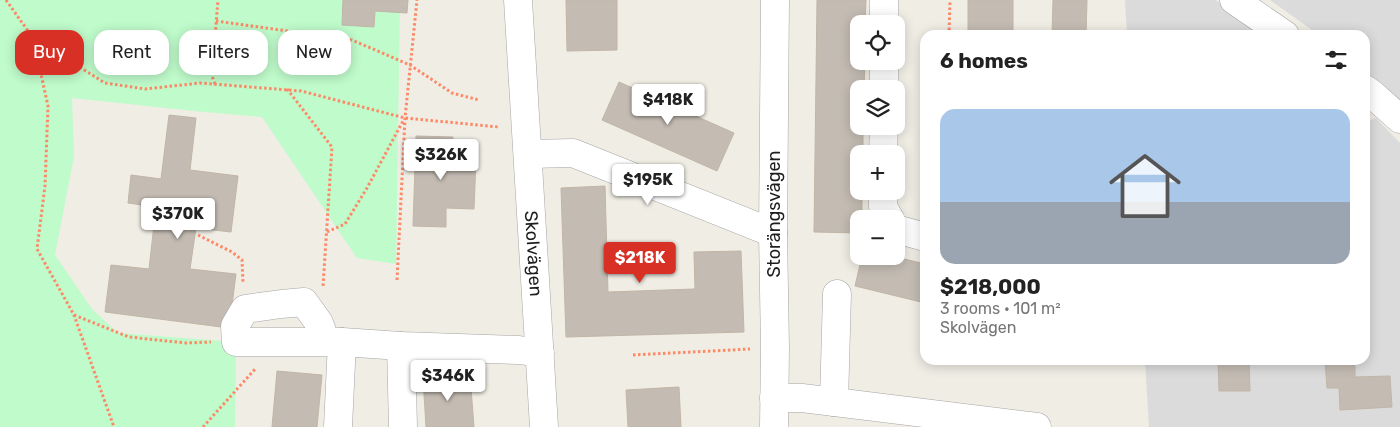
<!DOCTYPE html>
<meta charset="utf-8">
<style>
:root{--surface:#fff;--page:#f6f6f6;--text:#222;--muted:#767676;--line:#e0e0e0;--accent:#d93025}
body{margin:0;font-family:Rubik,sans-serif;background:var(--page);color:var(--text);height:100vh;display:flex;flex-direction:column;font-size:19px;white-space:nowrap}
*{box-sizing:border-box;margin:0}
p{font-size:16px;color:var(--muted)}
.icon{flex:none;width:28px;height:28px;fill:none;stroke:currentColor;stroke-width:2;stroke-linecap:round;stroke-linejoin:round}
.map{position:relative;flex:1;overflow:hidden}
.sheet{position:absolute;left:920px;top:30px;width:450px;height:335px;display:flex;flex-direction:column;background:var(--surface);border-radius:15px;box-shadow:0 2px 12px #0003}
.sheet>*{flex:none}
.guide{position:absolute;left:15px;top:30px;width:475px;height:45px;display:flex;gap:10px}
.fabs{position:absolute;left:850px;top:15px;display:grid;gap:10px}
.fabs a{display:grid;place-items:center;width:55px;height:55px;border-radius:10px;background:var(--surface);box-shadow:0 2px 12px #0003;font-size:25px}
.price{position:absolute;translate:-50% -42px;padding:0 11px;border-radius:5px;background:#fff;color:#222;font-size:16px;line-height:32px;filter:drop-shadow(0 1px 2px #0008)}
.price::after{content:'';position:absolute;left:50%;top:30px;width:15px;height:11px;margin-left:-8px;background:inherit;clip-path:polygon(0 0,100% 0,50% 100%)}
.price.selected{background:var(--accent);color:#fff}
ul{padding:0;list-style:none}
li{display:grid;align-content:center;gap:10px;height:265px;padding:0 20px}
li+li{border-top:1px solid var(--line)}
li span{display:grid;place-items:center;height:155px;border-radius:15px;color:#555}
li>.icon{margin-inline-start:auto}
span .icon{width:90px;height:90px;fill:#fffc;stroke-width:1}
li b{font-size:21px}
h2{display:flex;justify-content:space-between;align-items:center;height:60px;padding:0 20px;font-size:21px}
.pill{padding:0 18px;border-radius:15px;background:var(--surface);box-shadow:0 2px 12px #0003;font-size:18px;line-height:45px}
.pill.selected{background:var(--accent);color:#fff}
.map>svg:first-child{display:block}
.residential{fill:#dcdbdb}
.park{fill:#bffbcb}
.building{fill:#c4bcb3;stroke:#c1b5a6}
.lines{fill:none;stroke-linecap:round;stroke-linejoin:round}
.minor-casing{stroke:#a5a5a5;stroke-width:29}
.path{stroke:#fd8967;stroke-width:3;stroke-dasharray:2.5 2.5;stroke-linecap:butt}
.minor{stroke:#fff;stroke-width:28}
.labels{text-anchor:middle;stroke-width:4;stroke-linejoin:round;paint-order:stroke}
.street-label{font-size:18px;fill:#1e1e1e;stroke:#fff}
</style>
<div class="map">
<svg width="1400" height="427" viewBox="0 0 1400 427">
<rect width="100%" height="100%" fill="#efede4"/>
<path class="residential" d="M1125,0h90l60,35h-148z
M1270,0h130v103l-35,-32v-36h-46z
M1376,118l24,25v284h-251l-4,-67h220v-238z"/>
<path class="park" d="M0,0h400l-4,264 -39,-6 -95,-141 -58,-5 -132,-14 2,58 -19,99 37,54 26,24 118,9 -1,85h-235z"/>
<path class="building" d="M343,0h65l-1,13 -32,-2 -1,16 -32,-2z
M566,0h51v50l-50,1z
M817,0h49l-1,24h-6v37h6l-1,28h-5v37h4v28h-4v37h3v28h-3v14l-45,-1z
M968,0h45v35h-45z
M1053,0h34l-1,35h-34z
M619,82l115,51 -17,38 -115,-51z
M169,115l27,3 -6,52 48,6 -7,56 -35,-4 -6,41 46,5 -7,54 -124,-16 6,-47 38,4 7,-62 -28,-4 3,-28 30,4z
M416,136l37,1 -1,21 24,1 -2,50 -28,-1v19l-33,-1z
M605,186l3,106 87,-3 -1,-37 47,-1 3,81 -178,5 -5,-149z
M862,256h30l33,8v39l-70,-17z
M1218,360h31l1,31h-31z
M1325,360h30v17l35,-1 2,31 -52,3 -1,-22h-12z
M277,371l45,4 -5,52h-45z
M470,375l4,52h-48l-3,-49z
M679,387l2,40h-53l-2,-37z"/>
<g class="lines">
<defs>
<g id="minor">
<path id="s1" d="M518,0l26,427"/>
<path d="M1234,0l51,35"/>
<path d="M884,24v-24"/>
<path d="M884,89v-28"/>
<path d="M1365,89l8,6 27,24"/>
<path d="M528,154l45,-1 200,80"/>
<path d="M883,154l1,-28"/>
<path d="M883,191v16l7,12"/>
<path d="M896,229l29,8"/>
<path d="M326,342l-7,-19 -15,-21 -23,2 -36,5 -10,17 1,16h106l59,4 118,4 21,3"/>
<path d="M401,346l2,81"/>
<path d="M774,398h28l235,29"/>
<path d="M834,402l3,-108"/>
<path d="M338,427l4,-85"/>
<path d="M774,427l1,-79 -2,-115 2,-233"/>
</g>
</defs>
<use href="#minor" class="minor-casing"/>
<path class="path" d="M6,0l27,38 15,68 -3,80 -8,63 37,66 40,112
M216,21l136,19 58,25 42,28 27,7
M949,35l1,-35
M33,38l72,45 40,6 55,-6 101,8 104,27 94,9
M215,84l-3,-8 6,-76
M287,89l45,58 -9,139
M327,232l18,-8 22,-36 36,-67
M198,235l34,17 10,8 1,23
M397,280l8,-162 12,-118
M74,315l55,22 57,6 25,-1
M633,355l117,-6
M203,427l53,-59"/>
<use href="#minor" class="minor"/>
</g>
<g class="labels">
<g class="street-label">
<text transform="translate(774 214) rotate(-90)" y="6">Storängsvägen</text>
<text dy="6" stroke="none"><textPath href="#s1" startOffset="254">Skolvägen</textPath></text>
</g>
</g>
</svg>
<div class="fabs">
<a><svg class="icon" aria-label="locate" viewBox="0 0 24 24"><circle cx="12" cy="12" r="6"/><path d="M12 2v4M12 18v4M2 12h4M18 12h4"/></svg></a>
<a><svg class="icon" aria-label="layers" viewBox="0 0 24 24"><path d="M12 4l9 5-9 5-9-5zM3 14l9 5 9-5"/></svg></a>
<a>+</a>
<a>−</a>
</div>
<b class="price" style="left:668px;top:126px">$418K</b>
<b class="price" style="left:441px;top:181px">$326K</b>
<b class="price" style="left:648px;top:206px">$195K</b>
<b class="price" style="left:178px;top:240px">$370K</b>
<b class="price selected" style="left:640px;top:284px">$218K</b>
<b class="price" style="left:448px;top:402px">$346K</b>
<div class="guide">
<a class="pill selected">Buy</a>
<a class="pill">Rent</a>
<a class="pill">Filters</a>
<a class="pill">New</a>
</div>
<section class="sheet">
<h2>6 homes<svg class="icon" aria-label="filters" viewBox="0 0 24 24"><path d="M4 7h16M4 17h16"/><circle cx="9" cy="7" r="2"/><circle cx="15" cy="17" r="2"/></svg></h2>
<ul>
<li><span style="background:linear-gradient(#a9c7e8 60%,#9aa5b1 0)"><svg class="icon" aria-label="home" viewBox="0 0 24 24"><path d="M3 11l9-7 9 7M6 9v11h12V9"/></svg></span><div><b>$218,000</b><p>3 rooms · 101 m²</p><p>Skolvägen</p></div></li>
</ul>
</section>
</div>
